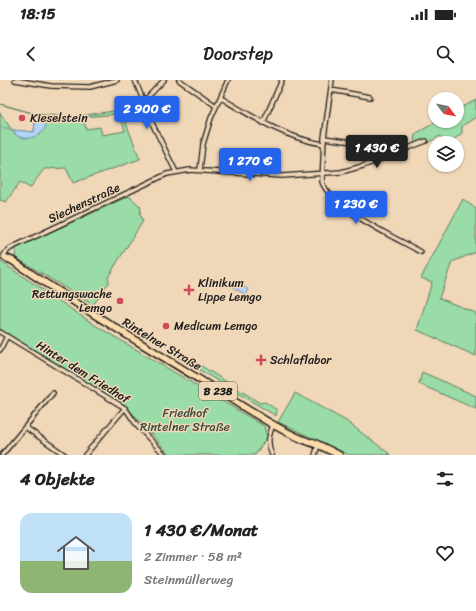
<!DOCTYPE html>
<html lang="de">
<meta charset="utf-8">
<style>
:root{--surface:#fff;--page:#f6f6f6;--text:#222;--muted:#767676;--line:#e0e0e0;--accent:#2563eb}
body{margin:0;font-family:Sriracha,sans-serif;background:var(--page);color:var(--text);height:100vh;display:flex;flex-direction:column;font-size:15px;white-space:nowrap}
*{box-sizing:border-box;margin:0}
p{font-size:13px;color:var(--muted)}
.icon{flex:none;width:22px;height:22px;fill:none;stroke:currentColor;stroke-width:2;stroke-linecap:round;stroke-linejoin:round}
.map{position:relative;height:375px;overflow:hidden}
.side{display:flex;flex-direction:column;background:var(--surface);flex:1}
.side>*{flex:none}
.needle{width:26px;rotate:122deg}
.buttons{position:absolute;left:428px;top:12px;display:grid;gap:8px}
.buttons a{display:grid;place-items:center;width:36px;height:36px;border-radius:50%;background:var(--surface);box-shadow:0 1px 3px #0004;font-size:20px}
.price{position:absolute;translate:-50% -34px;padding:0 9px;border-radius:4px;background:var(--accent);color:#fff;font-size:13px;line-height:26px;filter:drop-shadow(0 1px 2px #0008)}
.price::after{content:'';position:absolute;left:50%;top:24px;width:12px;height:9px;margin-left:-6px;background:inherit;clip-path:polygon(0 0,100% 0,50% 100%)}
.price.selected{background:#222;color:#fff}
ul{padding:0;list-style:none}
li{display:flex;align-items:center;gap:12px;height:100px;padding:0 20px}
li+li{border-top:1px solid var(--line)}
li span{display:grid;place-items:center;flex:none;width:112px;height:80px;border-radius:12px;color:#555}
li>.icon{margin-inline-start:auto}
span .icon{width:48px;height:48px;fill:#fffc;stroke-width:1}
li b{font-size:17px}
h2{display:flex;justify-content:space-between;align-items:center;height:48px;padding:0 20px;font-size:17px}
.status{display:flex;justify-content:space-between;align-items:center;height:28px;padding:0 20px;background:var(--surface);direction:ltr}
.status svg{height:11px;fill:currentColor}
header{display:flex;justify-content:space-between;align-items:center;height:52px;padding:0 20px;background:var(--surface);font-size:18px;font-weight:600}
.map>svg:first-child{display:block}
.green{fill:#9adca7;stroke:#5b7c62;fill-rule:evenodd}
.water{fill:#b1d5fa;stroke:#758ba1}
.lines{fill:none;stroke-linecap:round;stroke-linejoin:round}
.stream{stroke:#758ba1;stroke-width:1}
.minor-casing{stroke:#1c1c1c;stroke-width:6}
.primary-casing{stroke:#1c1c1c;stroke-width:9}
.minor{stroke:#f0d7b8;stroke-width:3.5}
.primary{stroke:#fcdcac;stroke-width:6}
.poi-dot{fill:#d1495b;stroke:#f0d7b8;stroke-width:1.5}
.labels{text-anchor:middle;stroke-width:3;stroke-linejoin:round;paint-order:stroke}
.shield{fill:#f0d7b8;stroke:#5c544b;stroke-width:1}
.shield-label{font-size:11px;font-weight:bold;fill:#1c1c1c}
.poi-label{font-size:12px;fill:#1c1c1c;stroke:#f0d7b8;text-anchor:start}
.street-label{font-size:12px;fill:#1c1c1c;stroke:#f0d7b8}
.park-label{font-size:12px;fill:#3c4c3f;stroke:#f0d7b8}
</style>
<div class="status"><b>18:15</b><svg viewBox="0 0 49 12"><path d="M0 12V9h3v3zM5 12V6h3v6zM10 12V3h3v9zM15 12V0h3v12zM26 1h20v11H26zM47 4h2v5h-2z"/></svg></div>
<header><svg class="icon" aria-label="back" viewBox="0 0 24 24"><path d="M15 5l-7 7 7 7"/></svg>Doorstep<svg class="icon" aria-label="search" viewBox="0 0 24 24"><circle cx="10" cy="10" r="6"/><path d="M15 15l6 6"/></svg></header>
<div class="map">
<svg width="476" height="375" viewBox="0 0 476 375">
<rect width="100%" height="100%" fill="#f0d7b8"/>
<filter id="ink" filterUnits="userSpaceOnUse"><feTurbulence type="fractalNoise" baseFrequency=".025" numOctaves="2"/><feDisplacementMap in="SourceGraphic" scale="8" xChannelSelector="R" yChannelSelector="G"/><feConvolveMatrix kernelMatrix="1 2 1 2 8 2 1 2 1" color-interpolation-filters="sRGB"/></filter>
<g filter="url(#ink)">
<path class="green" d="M476,20v17l-14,9v7l-12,10h-5l-5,-7 -13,7 -3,-4 -10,5 1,-10 23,-13h19v-11z
M0,24l36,10 36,3 49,-7 19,49 -67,24 -7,-15 -22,1 -14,19 -10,-6 -14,20 -6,-2v-87l12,17 22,2 1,-9h2l1,-3h3l1,-4zM120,34l5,17 -23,4 -2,-8 -14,2 -3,-12z
M129,116l12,11 -1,7 3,7 -35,56 1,5 -16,23 -78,-48 1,-9z
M463,119l13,10v43l-24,10 -13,36 37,15v43l-59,-26 15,-48 -11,-4z
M0,181l95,64 169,101 3,11 -12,18h-85l-45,-50 -125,-75z
M176,270l84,53 5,-1 12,8 -1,6 -103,-62z
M422,292l54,24v13l-57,-25z
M295,313l51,28 45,34h-42l-71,-33z"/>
<path class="water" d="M38,40l5,1 3,4c-3,13 -22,17 -31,9l-1,-4 20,2 1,-9h2z
M236,202l13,8 -3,5 -13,-8z"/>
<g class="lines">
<path class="stream" d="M0,46l3,2h5l7,6"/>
<defs>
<path id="minor" d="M15,0l36,6 39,1 27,-7
M135,0l18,45 23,47
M179,0l37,26
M332,0l-8,58 -2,44c10,27 74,56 99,70
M331,10l39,7
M221,18c32,19 64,40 102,46
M144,21l20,-21
M263,43l19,-43
M324,58l36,5
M200,90l3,-26 8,-26 17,-38
M3,177l3,-5 5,-4 156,-74 23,-4 92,6 59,-4 22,-6 63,-25
M0,252l125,76 13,19 27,28
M0,270l7,-14
M25,347l40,28
M2,375l51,-62
M85,375l40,-47
M272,375c-5,-11 -4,-20 2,-31
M315,375l3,-10"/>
<path id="primary" d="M6,178l7,3 7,5c61,42 124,79 187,118 30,18 75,50 108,60
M313,362l26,13"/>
</defs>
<use href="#minor" class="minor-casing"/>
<use href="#primary" class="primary-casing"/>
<use href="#minor" class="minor"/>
<use href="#primary" class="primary"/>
</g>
</g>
<g class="poi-dot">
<circle cx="22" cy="38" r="4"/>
<path d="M187 204h4v4h4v4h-4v4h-4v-4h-4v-4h4z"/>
<circle cx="120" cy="221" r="4"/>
<circle cx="166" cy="246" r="4"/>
<path d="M259 274h4v4h4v4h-4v4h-4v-4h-4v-4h4z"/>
</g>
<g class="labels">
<rect class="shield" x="199" y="302" width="38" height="18" rx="3"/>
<g class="shield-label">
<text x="218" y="315">B 238</text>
</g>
<g class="poi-label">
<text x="30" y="42">Kieselstein</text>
<text x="198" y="207">Klinikum<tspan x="198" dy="14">Lippe Lemgo</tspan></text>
<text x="112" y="218" text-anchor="end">Rettungswache<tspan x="112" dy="14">Lemgo</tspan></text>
<text x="174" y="250">Medicum Lemgo</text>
<text x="270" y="284">Schlaflabor</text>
</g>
<g class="street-label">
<text transform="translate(84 123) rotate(-25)" y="4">Siechenstraße</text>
<text transform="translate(162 264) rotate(31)" y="4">Rintelner Straße</text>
<text transform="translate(83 292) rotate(32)" y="4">Hinter dem Friedhof</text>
</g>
<g class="park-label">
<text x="185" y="337">Friedhof<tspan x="185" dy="14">Rintelner Straße</tspan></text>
</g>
</g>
</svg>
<div class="buttons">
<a><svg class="needle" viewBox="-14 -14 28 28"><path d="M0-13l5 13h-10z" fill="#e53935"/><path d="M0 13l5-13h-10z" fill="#767676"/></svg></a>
<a><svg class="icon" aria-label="layers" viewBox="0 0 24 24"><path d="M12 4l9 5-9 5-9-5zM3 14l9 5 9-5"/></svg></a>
</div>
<b class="price" style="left:147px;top:50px">2 900 €</b>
<b class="price selected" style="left:377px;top:89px">1 430 €</b>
<b class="price" style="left:250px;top:102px">1 270 €</b>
<b class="price" style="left:356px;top:145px">1 230 €</b>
</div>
<section class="side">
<h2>4 Objekte<svg class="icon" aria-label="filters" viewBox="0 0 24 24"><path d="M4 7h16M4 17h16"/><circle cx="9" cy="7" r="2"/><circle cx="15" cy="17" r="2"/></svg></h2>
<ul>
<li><span style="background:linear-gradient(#bfe0f5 60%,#8fb573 0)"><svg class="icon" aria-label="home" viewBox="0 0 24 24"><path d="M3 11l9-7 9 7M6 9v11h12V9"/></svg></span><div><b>1 430 €/Monat</b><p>2 Zimmer · 58 m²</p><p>Steinmüllerweg</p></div><svg class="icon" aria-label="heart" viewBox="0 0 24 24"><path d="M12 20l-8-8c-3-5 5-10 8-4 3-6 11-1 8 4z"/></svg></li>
</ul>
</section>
